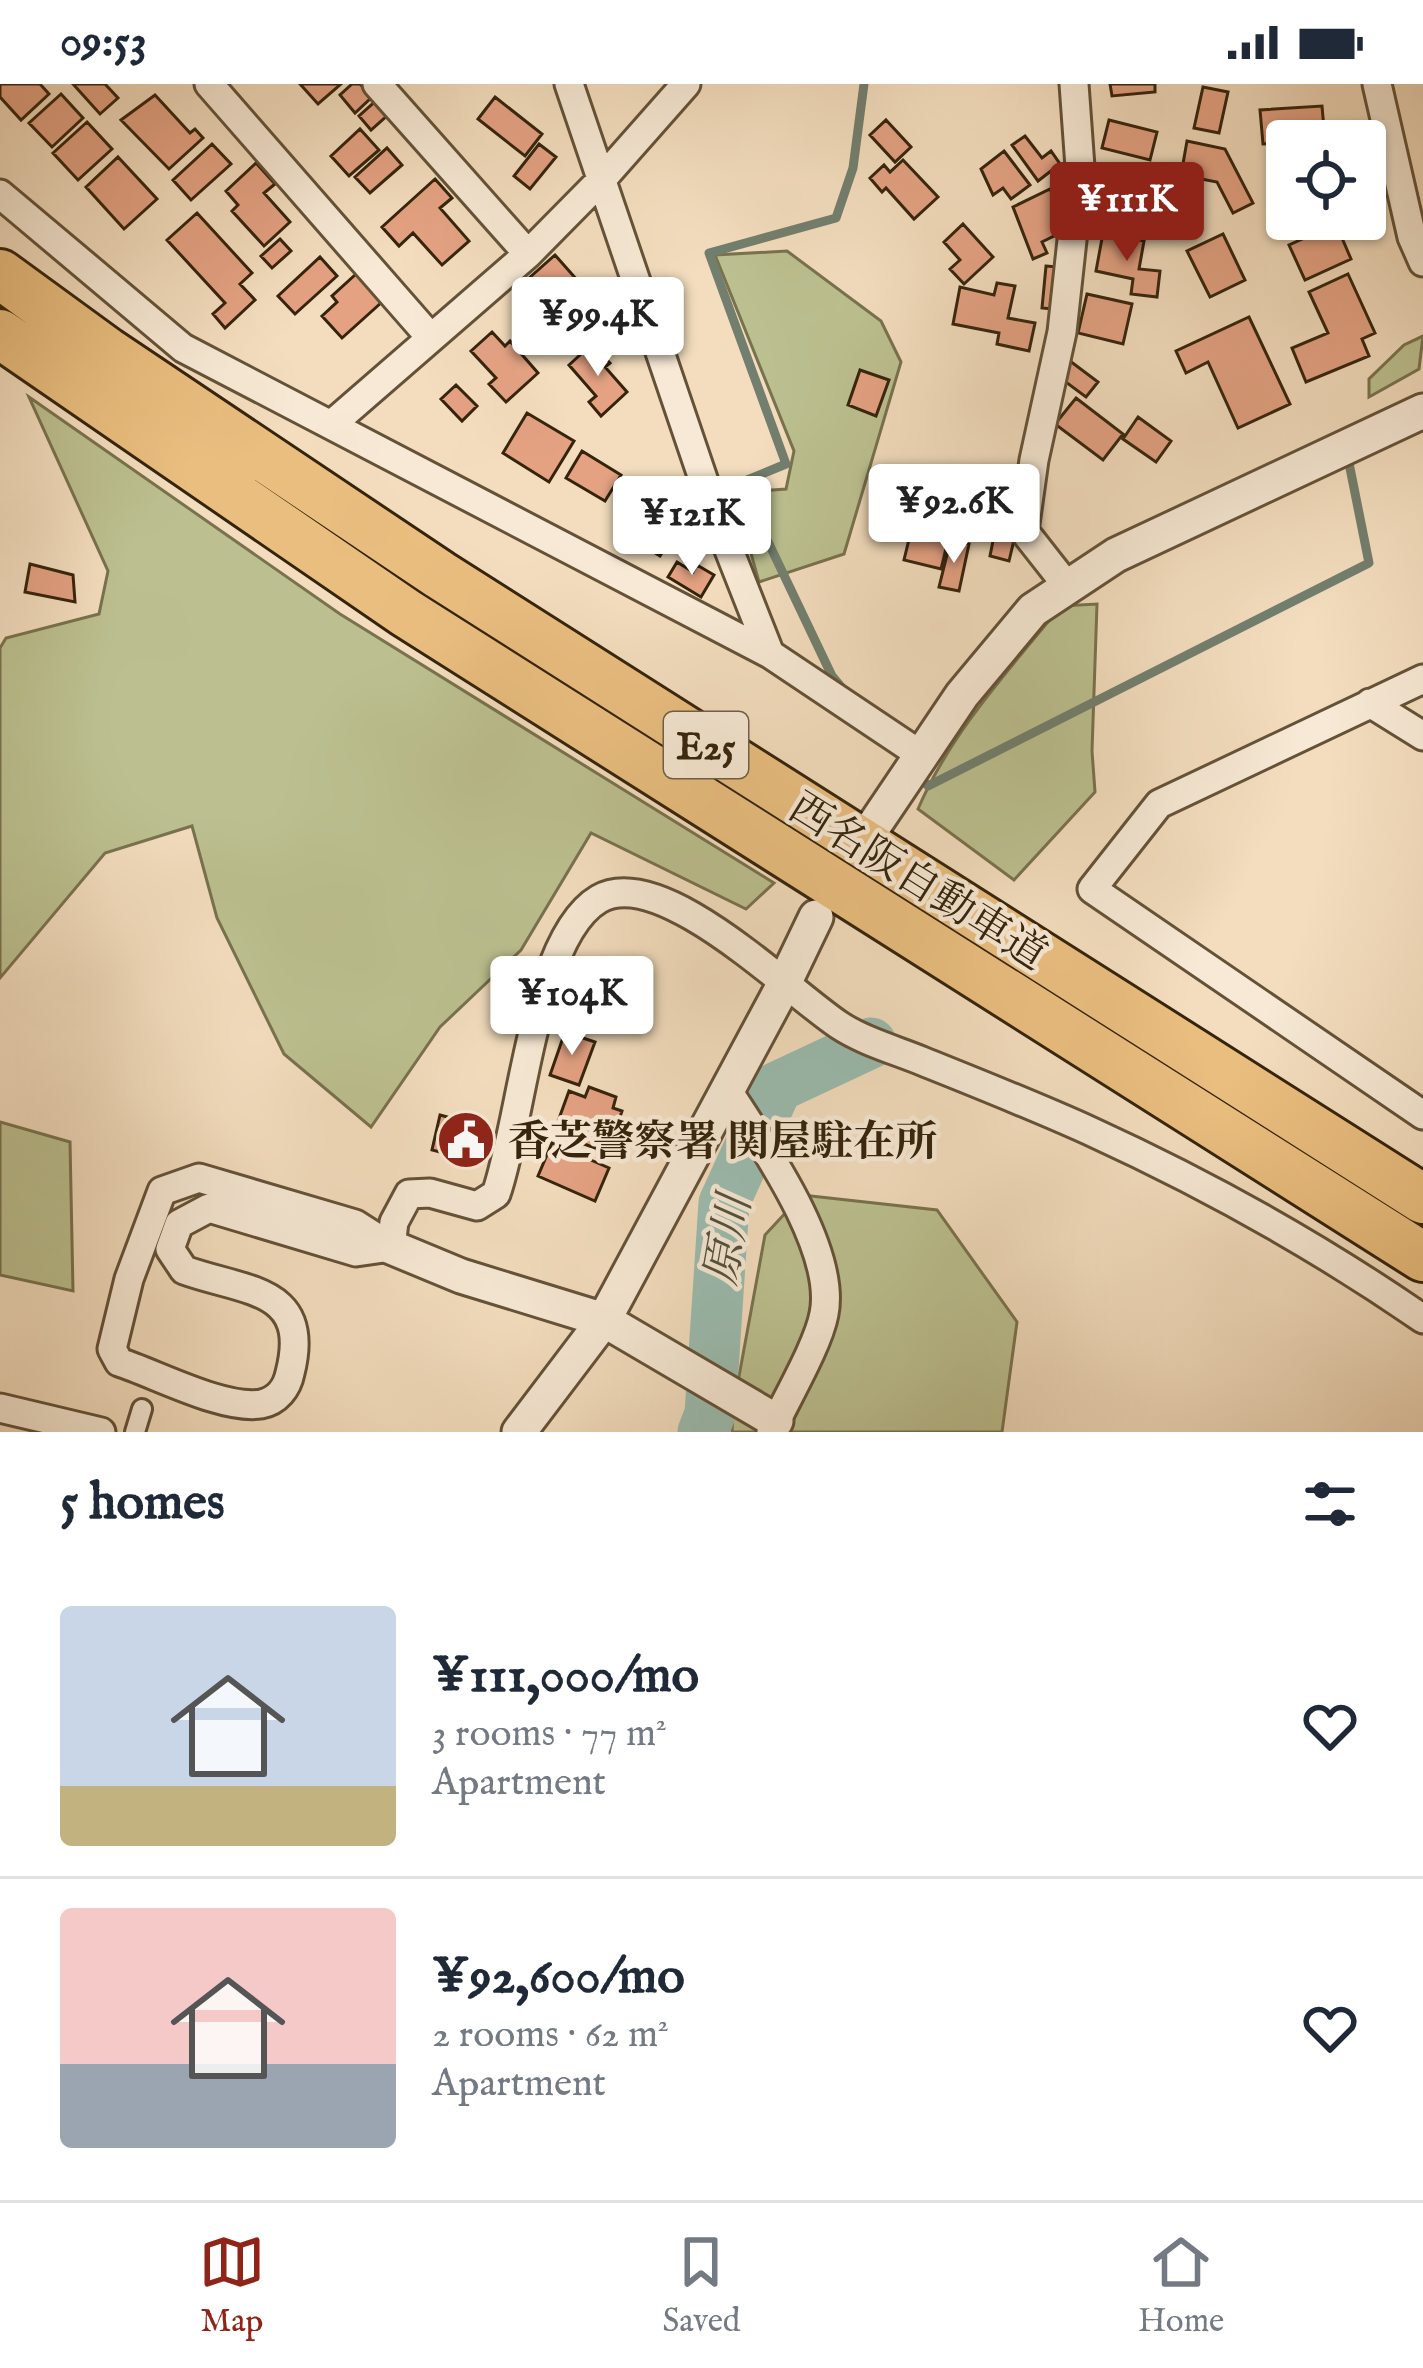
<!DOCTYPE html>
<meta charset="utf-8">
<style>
:root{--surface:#fff;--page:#f6f6f7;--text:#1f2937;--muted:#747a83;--line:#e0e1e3;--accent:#8f2418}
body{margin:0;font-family:"IM FELL English","Noto Serif JP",serif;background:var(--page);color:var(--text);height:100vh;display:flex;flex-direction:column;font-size:45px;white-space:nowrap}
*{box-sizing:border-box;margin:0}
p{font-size:39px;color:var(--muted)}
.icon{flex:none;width:66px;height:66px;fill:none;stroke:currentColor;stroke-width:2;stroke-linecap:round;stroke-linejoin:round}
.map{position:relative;height:1348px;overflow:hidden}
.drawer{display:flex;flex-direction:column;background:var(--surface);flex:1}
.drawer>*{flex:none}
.controls{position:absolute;left:1266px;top:36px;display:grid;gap:24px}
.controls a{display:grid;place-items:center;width:120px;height:120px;border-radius:12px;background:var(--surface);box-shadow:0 3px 9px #0004;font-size:60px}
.price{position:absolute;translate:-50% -102px;padding:0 27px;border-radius:12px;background:#fff;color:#222;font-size:39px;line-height:78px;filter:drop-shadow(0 3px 6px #0008)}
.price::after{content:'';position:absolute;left:50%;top:72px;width:36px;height:27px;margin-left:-18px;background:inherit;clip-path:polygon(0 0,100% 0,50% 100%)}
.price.active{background:var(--accent);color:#fff}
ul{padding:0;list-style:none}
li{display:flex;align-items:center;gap:36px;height:300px;padding:0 60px}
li+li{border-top:3px solid var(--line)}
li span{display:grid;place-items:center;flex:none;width:336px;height:240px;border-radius:12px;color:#555}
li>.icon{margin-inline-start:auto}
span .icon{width:144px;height:144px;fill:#fffc;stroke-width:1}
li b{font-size:51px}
h2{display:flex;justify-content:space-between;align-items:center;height:144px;padding:0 60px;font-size:51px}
.status{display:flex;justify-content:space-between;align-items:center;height:84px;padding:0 60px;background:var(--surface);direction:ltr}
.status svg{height:33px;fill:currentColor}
.menu{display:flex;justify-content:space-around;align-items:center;height:168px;border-top:3px solid var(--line);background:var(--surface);font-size:33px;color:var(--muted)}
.menu a{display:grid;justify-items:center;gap:6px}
.menu .active{color:var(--accent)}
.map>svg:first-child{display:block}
.green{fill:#bcc090;stroke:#78724e;stroke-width:3}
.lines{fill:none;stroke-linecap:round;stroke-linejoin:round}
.stream{stroke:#727f6e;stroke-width:9}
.river{stroke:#9bbcb0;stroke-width:51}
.building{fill:#e4a283;stroke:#35240c;stroke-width:3}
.pedestrian-casing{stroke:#645238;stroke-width:24}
.minor-casing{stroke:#645238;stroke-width:33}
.tertiary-casing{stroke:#645238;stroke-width:39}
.motorway-casing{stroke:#35240c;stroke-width:54}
.pedestrian{stroke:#f7e9d5;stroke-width:18}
.minor{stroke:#f7e9d5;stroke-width:27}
.tertiary{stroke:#f7e9d5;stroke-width:33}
.motorway{stroke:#eabe7f;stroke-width:48}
.labels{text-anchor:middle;stroke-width:9;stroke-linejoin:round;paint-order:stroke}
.shield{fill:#f7e9d5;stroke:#6f5f48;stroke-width:3}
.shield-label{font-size:39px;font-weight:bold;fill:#35240c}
.street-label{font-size:42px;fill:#35240c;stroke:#f7e9d5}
.poi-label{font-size:42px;font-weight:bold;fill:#35240c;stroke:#f7e9d5;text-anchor:start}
.water-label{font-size:45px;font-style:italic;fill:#54523d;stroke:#f7e9d5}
</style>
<div class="status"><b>09:53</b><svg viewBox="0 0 49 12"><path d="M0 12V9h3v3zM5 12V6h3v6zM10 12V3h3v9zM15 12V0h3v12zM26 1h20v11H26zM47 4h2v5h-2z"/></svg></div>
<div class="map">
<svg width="1423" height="1348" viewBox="0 0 1423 1348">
<rect width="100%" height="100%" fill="#f3ddbe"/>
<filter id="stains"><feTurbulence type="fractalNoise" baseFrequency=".00167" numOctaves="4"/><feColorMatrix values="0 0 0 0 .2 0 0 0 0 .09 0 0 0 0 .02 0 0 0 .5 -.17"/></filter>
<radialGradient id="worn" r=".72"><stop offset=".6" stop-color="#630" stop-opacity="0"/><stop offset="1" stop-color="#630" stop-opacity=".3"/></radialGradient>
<path class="green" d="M787,167l94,70 20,41 -57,192 -85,28 -25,-89 52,-4 8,-38 -79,-196z
M1423,252l-4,33 -50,28v-18l35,-34z
M29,313l311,217 434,269 -28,26 -155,-76 -70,117 -81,77 -69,100 -87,-73 -67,-136 -25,-92 -87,27 -105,125v-330l6,-10 93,-24 9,-43z
M1097,520l-5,147 3,41 -81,88 -96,-71c33,-77 91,-139 143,-203z
M0,1038l70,20 3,149 -73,-16z
M802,1111l135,15 80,112 -15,110h-270l1,-23 32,-174z"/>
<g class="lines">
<path class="stream" d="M842,604l-10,-12 -92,-193 46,-19 -77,-211 127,-35 17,-50 11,-84
M916,689l12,13 441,-223 -22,-110"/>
<path class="river" d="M703,1348l7,-18 14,-211 53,-116 94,-44"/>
</g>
<path class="building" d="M0,0h40l9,10 -28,26 -21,-23z
M73,0h32l13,14 -18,16z
M300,0h41l-23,20z
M352,0h8l12,13 -17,16 -15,-18z
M1110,0h45v8l-43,4z
M1203,3l25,5 -9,41 -25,-5z
M61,10l22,24 -31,29 -23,-24z
M155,11l35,38 5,-4 8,9 -34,31 -48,-49z
M495,13l47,37 -17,22 -47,-37z
M378,15l12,14 -19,17 -12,-14z
M1322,22l3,34 -62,4 -3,-34z
M886,36l25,27 -16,15 -25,-27z
M1109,36l48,12 -7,28 -48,-12z
M87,38l25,27 -34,31 -25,-27z
M360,45l19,21 -30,26 -18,-20z
M1025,52l17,22 9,-7 9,13 -22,17 -26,-36z
M1187,57l38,8 28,54 -20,10 -16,-31 -36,-7z
M212,60l19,20 -40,36 -18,-20z
M539,60l17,13 -26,32 -16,-13z
M387,64l15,17 -32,28 -15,-16z
M1004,67l26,34 -19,14 -8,-11 -10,7 -12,-26z
M118,73l39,42 -33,30 -38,-42z
M903,76l35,37 -24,22 -28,-31 -4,4 -12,-14 14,-13 6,7z
M256,79l19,21 -11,9 26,29 -26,24 -32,-35 6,-6 -12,-14z
M435,95l17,19 -12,10 29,33 -27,24 -29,-32 -14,13 -17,-19z
M1050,105l10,21 -6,3 7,13 -5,2 2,6 -16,8 5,11 -14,6 -20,-52z
M1097,120l65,12 -4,22 -65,-13z
M197,129l55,60 -12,11 15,16 -30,28 -12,-14 12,-11 -58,-63z
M963,140l30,33 -29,27 -14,-15 10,-9 -16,-18z
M1336,140l15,35 -46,21 -16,-35z
M1103,149l41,8 -5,28 21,2 -3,26 -26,-3 2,-15 -37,-8z
M1223,150l22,46 -35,17 -23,-46z
M280,155l11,12 -19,17 -11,-12z
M555,171l45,51 -26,24 -46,-51z
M320,173l17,19 -42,38 -17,-18z
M1046,182l12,1 -5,42 -11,-1z
M356,190l26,28 -40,36 -20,-22 15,-14 -5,-6z
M1348,190l27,59 -13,6 7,17 -63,26 -14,-34 36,-15 -19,-41z
M997,199l18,3 -7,32 27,5 -6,28 -32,-7 2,-11 -46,-9 7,-37 34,8z
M1087,210l45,10 -9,40 -45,-11z
M616,224l20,22 -12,11 -20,-22z
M1249,233l41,87 -52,24 -30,-66 -22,11 -10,-22z
M492,248l13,14 5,-5 28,32 -32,29 -17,-18 7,-6 -25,-27z
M592,260l18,19 -5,4 22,25 -26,24 -12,-14 7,-6 -27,-31z
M1070,277l28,21 -12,15 -27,-20z
M860,286l29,10 -13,36 -28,-11z
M456,301l21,21 -15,15 -21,-22z
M1076,314l47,36 -20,26 -48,-36z
M527,329l47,28 -25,41 -46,-29z
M1138,333l33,24 -15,21 -33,-23z
M582,367l39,24 -16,26 -39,-23z
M651,414l33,20 -24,38 -41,-25 14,-24 9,6z
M912,443l37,9 -8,33 -37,-9z
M994,452l20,4 -5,21 -19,-5z
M951,455l18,5 -10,47 -20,-4z
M677,478l16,10 4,-7 17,10 -13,22 -33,-20z
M30,480l43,11 2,27 -50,-10z
M565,948l30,10 -16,43 -29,-10z
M589,1003l27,10 -3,11 9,3 -3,9 16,6 -11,32 -43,-15 3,-9 -27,-10 12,-33 16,6z
M440,1031l19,5 -8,35 -19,-5z
M462,1035l12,3 -4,17 9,2 -5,21 -20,-5z
M552,1059l57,25 -14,33 -57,-25z"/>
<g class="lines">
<defs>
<path id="pedestrian" d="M135,1348l7,-23"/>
<path id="minor" d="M209,0l222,254
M377,0l151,170
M569,0l147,433 54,137 151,101
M1377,0l35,153 11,25
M0,110l183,154 587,306
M331,341l197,-171 75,-76 83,-94
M1068,503l-44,-56 10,-71 28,-128 18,-165 -6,-83
M1423,595l-264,125 -67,85 331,226
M1370,619l53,33
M727,1005c35,55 110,160 97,225 -6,32 -39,87 -53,118
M199,1094l156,46 36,23 -35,5 -147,-44 -30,16 -9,25 14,21c61,22 128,17 106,103 -3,15 -13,28 -29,31 -38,6 -105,-30 -142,-42l-7,-13 17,-70 33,-88z
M391,1163l3,-25 15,-28 21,-1 47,13 19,-12c26,-73 38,-257 103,-295 62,-36 190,93 240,126 24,16 56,25 83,36 57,23 113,45 168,70 116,53 229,116 333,188
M0,1324l101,24"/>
<path id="tertiary" d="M871,746l91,-135 71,-85 83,-55 307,-144
M391,1163l70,29 143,44 172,101
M519,1348l85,-112 176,-328 36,-75"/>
<path id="motorway" d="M0,190l107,78 333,223 983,624
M0,250l406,279 1017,644"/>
</defs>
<use href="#pedestrian" class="pedestrian-casing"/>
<use href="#minor" class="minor-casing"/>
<use href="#tertiary" class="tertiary-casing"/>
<use href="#motorway" class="motorway-casing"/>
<use href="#pedestrian" class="pedestrian"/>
<use href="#minor" class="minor"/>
<use href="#tertiary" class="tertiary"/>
<use href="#motorway" class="motorway"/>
</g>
<defs>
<symbol id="civic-disc" viewBox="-11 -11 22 22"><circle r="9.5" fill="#8f2418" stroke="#f7e9d5"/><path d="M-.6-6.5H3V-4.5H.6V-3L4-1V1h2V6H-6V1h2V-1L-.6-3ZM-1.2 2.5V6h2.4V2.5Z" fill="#fff"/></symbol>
</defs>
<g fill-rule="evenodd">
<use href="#civic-disc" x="433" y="1023" width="66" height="66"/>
</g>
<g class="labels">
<rect class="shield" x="664" y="628" width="84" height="66" rx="9"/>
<g class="shield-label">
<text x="706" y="675">E25</text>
</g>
<g class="street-label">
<text transform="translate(919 796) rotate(32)" y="15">西名阪自動車道</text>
</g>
<g class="poi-label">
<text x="508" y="1071">香芝警察署 関屋駐在所</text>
</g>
<g class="water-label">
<text transform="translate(726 1156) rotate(-80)" y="16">原川</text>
</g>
</g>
<rect width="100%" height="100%" filter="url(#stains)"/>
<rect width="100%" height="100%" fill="url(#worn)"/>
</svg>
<div class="controls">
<a><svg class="icon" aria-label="locate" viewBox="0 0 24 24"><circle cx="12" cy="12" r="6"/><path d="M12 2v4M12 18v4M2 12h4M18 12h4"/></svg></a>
</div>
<b class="price active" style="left:1127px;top:180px">¥111K</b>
<b class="price" style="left:598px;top:295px">¥99.4K</b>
<b class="price" style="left:954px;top:482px">¥92.6K</b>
<b class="price" style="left:692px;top:494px">¥121K</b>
<b class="price" style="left:572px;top:974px">¥104K</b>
</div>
<section class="drawer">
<h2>5 homes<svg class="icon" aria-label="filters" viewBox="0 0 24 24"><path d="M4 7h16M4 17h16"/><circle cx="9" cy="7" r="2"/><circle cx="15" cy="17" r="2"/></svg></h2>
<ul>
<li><span style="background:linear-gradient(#c9d6e8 75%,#c2b280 0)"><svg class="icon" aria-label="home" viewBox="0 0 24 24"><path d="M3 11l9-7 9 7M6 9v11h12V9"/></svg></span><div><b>¥111,000/mo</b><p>3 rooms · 77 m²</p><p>Apartment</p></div><svg class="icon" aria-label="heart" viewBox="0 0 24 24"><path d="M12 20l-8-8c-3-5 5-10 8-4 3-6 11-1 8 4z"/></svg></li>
<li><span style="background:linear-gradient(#f6c9c9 65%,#9aa5b1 0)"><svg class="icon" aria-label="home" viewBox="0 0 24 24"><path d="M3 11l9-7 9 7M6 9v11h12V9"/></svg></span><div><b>¥92,600/mo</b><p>2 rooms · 62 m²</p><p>Apartment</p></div><svg class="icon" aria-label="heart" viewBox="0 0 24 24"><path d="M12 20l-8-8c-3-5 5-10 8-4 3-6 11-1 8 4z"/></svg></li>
</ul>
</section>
<nav class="menu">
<a class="active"><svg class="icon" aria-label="map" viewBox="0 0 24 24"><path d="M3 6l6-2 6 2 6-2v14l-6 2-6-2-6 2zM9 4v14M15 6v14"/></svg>Map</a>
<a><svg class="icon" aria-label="saved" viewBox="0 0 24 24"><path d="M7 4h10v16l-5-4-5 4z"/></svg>Saved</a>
<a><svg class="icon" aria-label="home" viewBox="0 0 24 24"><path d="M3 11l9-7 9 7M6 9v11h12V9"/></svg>Home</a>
</nav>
